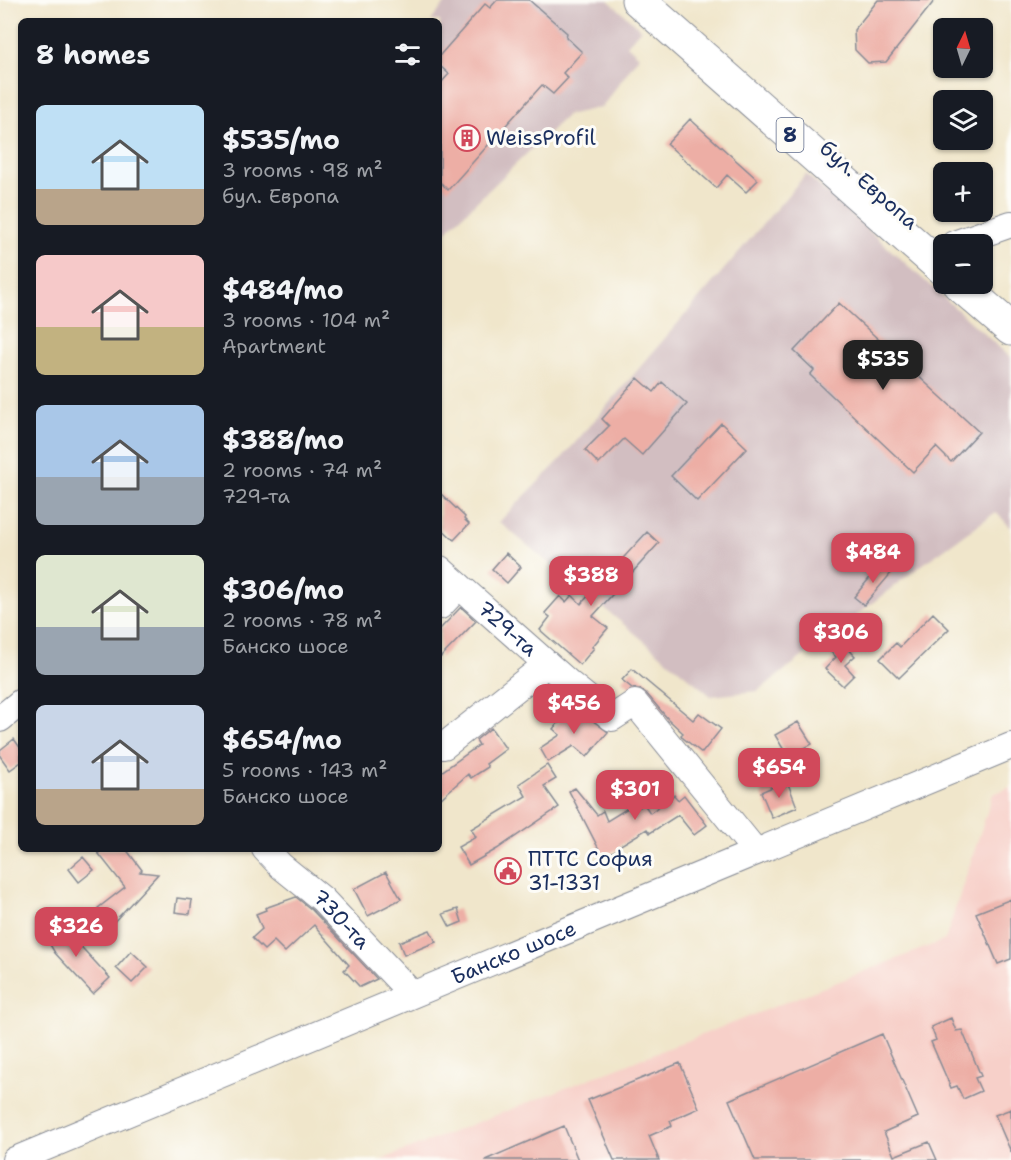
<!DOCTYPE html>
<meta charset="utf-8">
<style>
:root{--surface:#171b24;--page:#20242c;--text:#f1f3f6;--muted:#9ea1a6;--accent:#d1495b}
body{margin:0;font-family:"Shantell Sans",sans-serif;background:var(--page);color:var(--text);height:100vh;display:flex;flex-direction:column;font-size:22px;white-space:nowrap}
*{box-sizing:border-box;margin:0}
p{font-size:20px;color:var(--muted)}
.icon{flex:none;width:33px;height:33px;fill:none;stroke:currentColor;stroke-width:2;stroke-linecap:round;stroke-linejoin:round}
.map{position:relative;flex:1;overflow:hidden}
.panel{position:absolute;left:18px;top:18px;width:424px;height:834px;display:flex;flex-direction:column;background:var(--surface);border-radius:9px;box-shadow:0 2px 4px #0004}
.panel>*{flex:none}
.needle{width:39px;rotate:5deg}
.tools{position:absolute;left:933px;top:18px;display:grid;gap:12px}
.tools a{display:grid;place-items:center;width:60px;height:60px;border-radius:9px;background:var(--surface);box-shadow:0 2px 4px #0004;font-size:30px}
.price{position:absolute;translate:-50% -51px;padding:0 14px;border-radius:12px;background:var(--accent);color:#fff;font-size:20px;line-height:39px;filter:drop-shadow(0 2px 3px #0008)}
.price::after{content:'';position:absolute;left:50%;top:36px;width:18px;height:14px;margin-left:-9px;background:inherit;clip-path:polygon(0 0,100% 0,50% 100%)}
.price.active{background:#222;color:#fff}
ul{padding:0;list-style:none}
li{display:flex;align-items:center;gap:18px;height:150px;padding:0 18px}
li span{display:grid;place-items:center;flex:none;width:168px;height:120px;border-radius:9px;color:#555}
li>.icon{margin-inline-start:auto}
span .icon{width:72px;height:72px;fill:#fffc;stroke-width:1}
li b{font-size:26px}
h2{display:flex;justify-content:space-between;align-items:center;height:72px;padding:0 18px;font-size:26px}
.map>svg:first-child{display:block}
.built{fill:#f7d0c9}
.industrial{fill:#d2bec1}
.building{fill:#edaea5}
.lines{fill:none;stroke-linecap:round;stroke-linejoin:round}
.minor-casing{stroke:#868a94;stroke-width:28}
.major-casing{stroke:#868a94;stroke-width:35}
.minor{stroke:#fff;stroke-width:26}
.major{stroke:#fff;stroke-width:33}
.labels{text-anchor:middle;stroke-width:6;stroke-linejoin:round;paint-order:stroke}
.shield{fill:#fdfcf7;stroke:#5f6c8c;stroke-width:1.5}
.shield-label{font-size:20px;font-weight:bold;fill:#1b2f5e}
.poi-label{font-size:21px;fill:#1b2f5e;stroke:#fdfcf7;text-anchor:start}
.street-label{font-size:21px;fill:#1b2f5e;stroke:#fdfcf7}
</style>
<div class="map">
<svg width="1011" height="1160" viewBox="0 0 1011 1160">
<rect width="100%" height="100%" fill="#fdfcf7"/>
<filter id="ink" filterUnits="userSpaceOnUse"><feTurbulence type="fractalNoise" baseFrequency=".0167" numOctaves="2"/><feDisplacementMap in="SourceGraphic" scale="12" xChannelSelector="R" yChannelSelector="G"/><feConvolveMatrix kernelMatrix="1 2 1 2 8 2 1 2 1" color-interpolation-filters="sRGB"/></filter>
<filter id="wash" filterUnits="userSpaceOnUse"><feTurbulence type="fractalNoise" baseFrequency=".008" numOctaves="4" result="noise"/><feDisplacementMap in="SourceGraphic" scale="24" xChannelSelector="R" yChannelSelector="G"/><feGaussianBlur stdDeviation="1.35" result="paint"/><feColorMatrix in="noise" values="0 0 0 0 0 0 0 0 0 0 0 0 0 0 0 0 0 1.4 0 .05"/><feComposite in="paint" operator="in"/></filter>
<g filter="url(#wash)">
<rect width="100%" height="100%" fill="#f0e6cb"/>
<path class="built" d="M1011,787v373h-630l564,-220 48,-146z"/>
<path class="industrial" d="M448,0h160l33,29 -14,16 12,11 -37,51 -35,8 -127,122v-216h-9z
M806,174l205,184v170l-15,-16 -81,58 -157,121 -47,5 -212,-174 63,-64z"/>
<g id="blocks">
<path class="building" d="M497,0h32l38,33 -1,4 16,15 -19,21 5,5 -15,16 -11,-9 -94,105 -8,-8v-98l9,-10 -9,-8v-11l45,-51 5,4z
M878,0h57l-49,62 -18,1 -13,-13 -1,-20z
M690,119l68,61 -12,12 -19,-17 -11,13 -49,-44z
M839,303l140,129 -28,30 -15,-15 -23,25 -103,-97 4,-5 -20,-19z
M638,378l16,14 8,-10 25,22 -45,51 -18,-16 -25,25 -14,-14 24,-24 -7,-7z
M721,423l26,25 -50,53 -26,-25z
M440,493l25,24 -1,2 5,5 -15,16 -14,-13z
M647,532l12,11 -66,73 15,12 -16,19 2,1 -14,17 -40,-35 10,-13 -5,-4 15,-17 6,6 6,-7 9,9z
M506,553l15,14 -14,16 -15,-14z
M882,563l11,8 -29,34 -10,-8z
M461,607l15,14 -36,37v-29z
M933,613l16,16 -50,49 -19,-19 16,-16 4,4z
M841,641l14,15 -10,9 9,10 -11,11 -18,-17 11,-12 -6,-6z
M632,669l61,51 6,-7 22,16 -19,24 -19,-15 -2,-3 2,-2 -15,-14 -22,-26 -6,-4 -8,-1 -10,-8z
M573,706l35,26 -21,25 -13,-11 -26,16 -8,-14 20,-13 -7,-6z
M798,722l14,22 -24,13 -13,-22z
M491,728l15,21 -20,15 2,3 -17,11 -3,-4 -28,25v-26l39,-28 -3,-5z
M14,739l7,10v13l-11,8 -10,-14v-6z
M547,765l9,14 -12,7 15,21 -62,42 -28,16 -11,-18 18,-10 -5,-8 55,-33 -7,-12z
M787,781l10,26 -25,11 -11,-26z
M575,788l22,27 6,-4 4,10 29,-18 3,4 5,-3 6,9 24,-18 4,5 6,-5 23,30 -13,10 -16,-20 -28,18 -3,-4 -28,17 1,2 -17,9 -34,-66z
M95,849h31l16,21 -2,2 18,2 -46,50 -14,-16 27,-21z
M83,857l11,13 -15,12 -10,-13z
M386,872l15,27 -33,17 -14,-27z
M296,897l16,13 65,69 -17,8 -16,-17 5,-5 -35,-40 -29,27 -11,-11 -10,9 -12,-12 10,-9 -6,-15 10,-4 -1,-2z
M177,898l15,2 -2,14 -15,-2z
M1011,899v60l-13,5 -22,-51z
M458,909l4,13 -12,5 -7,-13z
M59,923l51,55 -17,16 -38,-41 -12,-20z
M430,930l6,12 -32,13 -5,-13z
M131,951l17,16 -16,16 -16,-15z
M951,1018l5,13 6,-1 19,46 -6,2 6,13 -18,8 -6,-13 -6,2 -20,-46 5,-2 -5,-13z
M882,1034l36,83 -34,15 10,24 35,-14 8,18h-182l-26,-60z
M680,1063l19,45 -29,13 2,5 -23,10 10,24h-45l-26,-60z
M1011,1109v43l-16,-37z
M564,1126l14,34h-93z"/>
</g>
</g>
<g filter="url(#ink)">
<use href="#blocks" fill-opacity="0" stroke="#868a94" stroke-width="1.5"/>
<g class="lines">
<defs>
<g id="minor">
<path d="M954,244l57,-20"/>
<path id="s1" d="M440,569l131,116 41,33 23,-15 121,149"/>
<path d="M440,606l19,-20"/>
<path d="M0,719l21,-17"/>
<path d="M444,746l103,-82"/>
<path id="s2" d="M265,849l16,17 41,33 90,95"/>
<path id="s3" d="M15,1160l996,-414"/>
</g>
<path id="major" d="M638,0l306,270
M959,284l52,45"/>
</defs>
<use href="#minor" class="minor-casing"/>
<use href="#major" class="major-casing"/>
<use href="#minor" class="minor"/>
<use href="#major" class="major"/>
</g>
</g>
<defs>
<symbol id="building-ring" viewBox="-11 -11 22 22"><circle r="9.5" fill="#fdfcf7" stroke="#d1495b" stroke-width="1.5"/><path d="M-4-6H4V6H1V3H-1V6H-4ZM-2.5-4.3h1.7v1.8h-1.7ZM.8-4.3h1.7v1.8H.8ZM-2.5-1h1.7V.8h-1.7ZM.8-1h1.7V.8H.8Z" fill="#d1495b"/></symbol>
<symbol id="civic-ring" viewBox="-11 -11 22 22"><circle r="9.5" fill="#fdfcf7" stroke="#d1495b" stroke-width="1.5"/><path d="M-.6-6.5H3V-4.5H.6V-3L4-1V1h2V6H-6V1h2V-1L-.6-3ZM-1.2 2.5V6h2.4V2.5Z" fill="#d1495b"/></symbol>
</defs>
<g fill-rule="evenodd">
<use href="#building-ring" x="452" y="123" width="30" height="30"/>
<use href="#civic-ring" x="493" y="856" width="30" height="30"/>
</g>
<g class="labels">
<rect class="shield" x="776.5" y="118" width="27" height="34" rx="4.5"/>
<g class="shield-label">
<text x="790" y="142">8</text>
</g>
<g class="poi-label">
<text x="486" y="145">WeissProfil</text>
<text x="528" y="866">ПТТС София<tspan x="528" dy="24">31-1331</tspan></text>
</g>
<g class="street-label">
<text transform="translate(869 185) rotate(41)" y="7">бул. Европа</text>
<text dy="7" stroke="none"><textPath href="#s1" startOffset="90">729-та</textPath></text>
<text dy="7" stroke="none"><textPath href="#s2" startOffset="104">730-та</textPath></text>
<text dy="7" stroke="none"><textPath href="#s3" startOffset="540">Банско шосе</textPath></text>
</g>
</g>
</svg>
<div class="tools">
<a><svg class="needle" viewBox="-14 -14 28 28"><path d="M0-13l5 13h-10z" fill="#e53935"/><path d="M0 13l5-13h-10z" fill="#9ea1a6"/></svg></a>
<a><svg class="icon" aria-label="layers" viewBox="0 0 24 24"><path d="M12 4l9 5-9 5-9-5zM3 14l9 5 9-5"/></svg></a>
<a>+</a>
<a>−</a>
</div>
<b class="price active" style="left:883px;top:391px">$535</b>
<b class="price" style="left:873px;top:584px">$484</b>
<b class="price" style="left:591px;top:607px">$388</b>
<b class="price" style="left:841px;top:664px">$306</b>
<b class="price" style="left:574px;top:735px">$456</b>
<b class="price" style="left:779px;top:799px">$654</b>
<b class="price" style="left:635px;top:821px">$301</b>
<b class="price" style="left:76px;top:958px">$326</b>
<section class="panel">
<h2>8 homes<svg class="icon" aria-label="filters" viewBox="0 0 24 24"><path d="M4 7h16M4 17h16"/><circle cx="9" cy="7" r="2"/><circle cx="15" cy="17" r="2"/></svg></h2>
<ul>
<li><span style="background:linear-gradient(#bfe0f5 70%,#b9a48a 0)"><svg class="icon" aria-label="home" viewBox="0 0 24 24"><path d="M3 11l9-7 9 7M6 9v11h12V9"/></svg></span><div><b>$535/mo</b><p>3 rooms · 98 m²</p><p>бул. Европа</p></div></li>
<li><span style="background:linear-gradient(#f6c9c9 60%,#c2b280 0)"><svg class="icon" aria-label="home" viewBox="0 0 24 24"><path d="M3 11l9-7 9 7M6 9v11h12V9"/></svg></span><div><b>$484/mo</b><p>3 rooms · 104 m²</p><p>Apartment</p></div></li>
<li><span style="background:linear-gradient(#a9c7e8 60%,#9aa5b1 0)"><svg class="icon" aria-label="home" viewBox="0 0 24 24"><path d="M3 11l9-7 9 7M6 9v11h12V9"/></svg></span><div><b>$388/mo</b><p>2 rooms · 74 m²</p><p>729-та</p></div></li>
<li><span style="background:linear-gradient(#dfe7d0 60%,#9aa5b1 0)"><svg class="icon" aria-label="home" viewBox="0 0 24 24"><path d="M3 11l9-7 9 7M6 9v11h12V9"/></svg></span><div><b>$306/mo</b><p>2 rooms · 78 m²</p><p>Банско шосе</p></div></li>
<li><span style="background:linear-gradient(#c9d6e8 70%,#b9a48a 0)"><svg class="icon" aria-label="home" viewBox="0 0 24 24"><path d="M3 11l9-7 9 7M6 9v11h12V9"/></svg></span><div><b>$654/mo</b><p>5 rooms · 143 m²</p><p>Банско шосе</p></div></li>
</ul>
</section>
</div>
